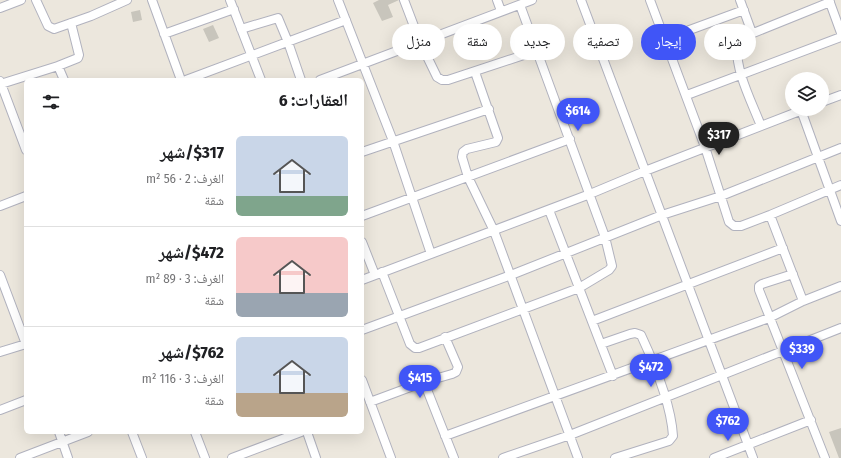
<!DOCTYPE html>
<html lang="ar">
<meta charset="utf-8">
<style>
:root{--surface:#fff;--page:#f2f2f2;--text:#202124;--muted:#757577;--line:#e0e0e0;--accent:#4055f7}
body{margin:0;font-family:"Fira Sans Condensed","Noto Naskh Arabic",sans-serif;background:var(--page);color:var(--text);direction:rtl;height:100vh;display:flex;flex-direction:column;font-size:15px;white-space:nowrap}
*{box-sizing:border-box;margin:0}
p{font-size:13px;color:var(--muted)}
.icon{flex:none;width:22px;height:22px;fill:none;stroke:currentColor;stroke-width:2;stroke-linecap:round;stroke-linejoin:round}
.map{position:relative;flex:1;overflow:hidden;direction:ltr}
.sheet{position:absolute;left:24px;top:78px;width:340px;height:356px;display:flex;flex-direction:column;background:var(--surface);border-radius:6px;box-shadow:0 4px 16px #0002;direction:rtl}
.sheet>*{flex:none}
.banner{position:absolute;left:376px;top:24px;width:380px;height:36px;direction:rtl;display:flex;gap:8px}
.fabs{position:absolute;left:785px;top:72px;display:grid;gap:8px}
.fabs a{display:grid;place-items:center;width:44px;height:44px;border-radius:50%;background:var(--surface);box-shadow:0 4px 16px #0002;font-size:20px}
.price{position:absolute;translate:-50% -34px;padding:0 9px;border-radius:14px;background:var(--accent);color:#fff;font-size:13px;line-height:26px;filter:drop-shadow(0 1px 2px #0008)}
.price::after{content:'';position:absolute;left:50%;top:24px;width:12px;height:9px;margin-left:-6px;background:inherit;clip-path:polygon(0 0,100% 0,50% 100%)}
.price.active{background:#222;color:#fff}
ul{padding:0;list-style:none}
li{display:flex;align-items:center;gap:12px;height:100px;padding:0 16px}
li+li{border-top:1px solid var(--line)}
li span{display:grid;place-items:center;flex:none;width:112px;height:80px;border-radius:6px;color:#555}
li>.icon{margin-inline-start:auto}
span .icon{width:48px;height:48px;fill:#fffc;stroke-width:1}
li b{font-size:17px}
h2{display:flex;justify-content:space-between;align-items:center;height:48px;padding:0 16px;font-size:17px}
.pill{padding:0 14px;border-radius:18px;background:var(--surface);box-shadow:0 4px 16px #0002;font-size:14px;line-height:36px}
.pill.active{background:var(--accent);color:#fff}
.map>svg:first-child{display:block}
.building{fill:#c8c5bc}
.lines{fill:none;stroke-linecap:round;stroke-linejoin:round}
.minor-casing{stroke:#b1b2be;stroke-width:10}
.minor{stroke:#fff;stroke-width:8}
</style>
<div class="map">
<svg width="841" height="458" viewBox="0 0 841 458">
<rect width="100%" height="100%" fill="#ece7dd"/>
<path class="building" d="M379,0h20l-11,5 5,12 -11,4 -9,-18z
M140,10l2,10 -9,2 -2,-10z
M213,25l6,13 -10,4 -6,-13z
M841,428v30h-2l-10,-26z"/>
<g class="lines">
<defs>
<path id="minor" d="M36,0l12,26 6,3 37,-13 36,-16
M152,0l29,80
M230,0l31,80
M338,0l55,141 38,113
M404,0l16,42 17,35 5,3h6l88,-29
M497,0l4,11
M581,0l172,458
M650,0l55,147 24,75 5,4h7l29,-11 71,-30
M740,0l12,33
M829,0l12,33
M0,8l21,-8
M241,29l37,-11 10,24 13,38
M164,34l70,-25
M665,39l79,-29
M58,66l6,14
M475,72l23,66 -2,4 -29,7 -4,3 -1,5 6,20 26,54 84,227
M186,80l160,-60
M320,80l212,-80
M0,81l26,69
M1,84l57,-18 20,-8 1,-3 -8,-32
M687,95l154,-58
M822,102l19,-7
M801,110l40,111
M761,126c-10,-26 -26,-55 -24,-83l4,-5 89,-36
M362,152l127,-43
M0,206l26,-10
M549,210l64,166
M770,215l33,86
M362,216l208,-77
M362,242l13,33
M382,272l28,72 5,4h4l160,-60 30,-18 3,-4 -7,-29 -85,-232
M793,274l-31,10 -3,2v4l66,168
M0,275l26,69
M362,280l228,-86 55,-23 160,-62
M592,321l191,-73
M362,330l149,-55 151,-60 59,-19 120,-48
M601,344l29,-10 5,-1 6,2c14,30 30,68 32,101l-4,5 -54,17
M0,352l26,-8
M362,380l29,78
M424,382l30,76
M370,402l54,-20 28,-8 4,-2 2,-5 -13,-30
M0,410l26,-10
M59,432l9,26
M132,432l10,26
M195,432l10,26
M307,432l9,26
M445,436l324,-118 34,-17 38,-15
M20,458l68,-26
M232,458l69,-26
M503,458l67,-23 271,-107
M714,458l97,-38"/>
</defs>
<use href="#minor" class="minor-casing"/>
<use href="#minor" class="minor"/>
</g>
</svg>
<div class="fabs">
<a><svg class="icon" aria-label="layers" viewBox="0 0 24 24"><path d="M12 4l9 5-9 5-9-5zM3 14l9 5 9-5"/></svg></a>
</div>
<b class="price" style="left:578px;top:132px">$614</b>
<b class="price active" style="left:719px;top:156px">$317</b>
<b class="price" style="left:802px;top:370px">$339</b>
<b class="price" style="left:651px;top:388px">$472</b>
<b class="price" style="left:420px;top:399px">$415</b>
<b class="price" style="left:728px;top:442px">$762</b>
<div class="banner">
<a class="pill">شراء</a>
<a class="pill active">إيجار</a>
<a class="pill">تصفية</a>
<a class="pill">جديد</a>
<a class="pill">شقة</a>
<a class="pill">منزل</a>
</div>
<section class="sheet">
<h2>العقارات: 6<svg class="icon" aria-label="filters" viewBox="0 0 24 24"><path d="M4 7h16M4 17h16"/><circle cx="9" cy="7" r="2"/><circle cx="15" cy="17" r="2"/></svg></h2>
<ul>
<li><span style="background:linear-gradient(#c9d6e8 75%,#7fa58c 0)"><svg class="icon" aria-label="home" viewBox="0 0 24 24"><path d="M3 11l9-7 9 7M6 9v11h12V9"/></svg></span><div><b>$317/شهر</b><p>الغرف: 2 · 56 m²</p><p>شقة</p></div></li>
<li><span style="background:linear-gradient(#f6c9c9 70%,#9aa5b1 0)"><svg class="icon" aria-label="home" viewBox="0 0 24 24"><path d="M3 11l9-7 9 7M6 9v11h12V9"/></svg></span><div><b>$472/شهر</b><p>الغرف: 3 · 89 m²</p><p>شقة</p></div></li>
<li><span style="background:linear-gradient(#c9d6e8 70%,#b9a48a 0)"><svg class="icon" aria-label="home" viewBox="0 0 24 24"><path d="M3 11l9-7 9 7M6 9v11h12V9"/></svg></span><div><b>$762/شهر</b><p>الغرف: 3 · 116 m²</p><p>شقة</p></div></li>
</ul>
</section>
</div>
